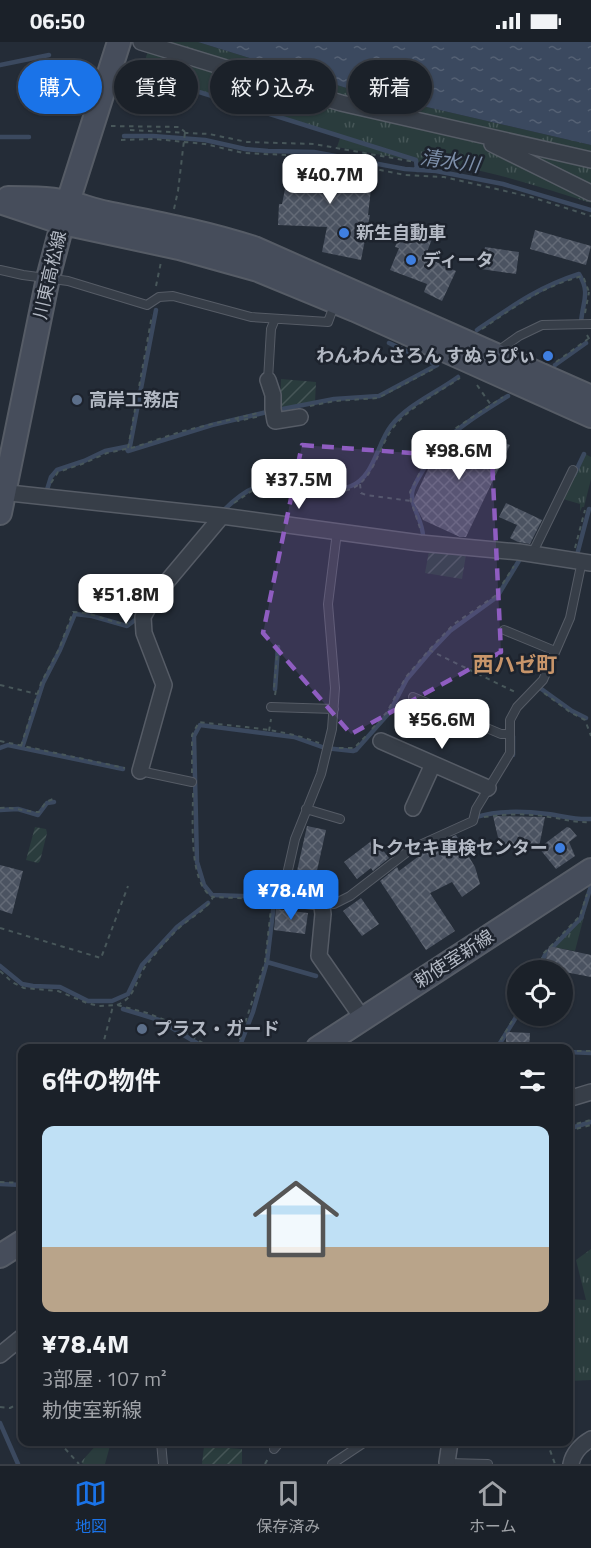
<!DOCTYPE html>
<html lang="ja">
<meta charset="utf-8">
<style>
:root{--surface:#1b2129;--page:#242931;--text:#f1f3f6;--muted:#a0a3a8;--line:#393e46;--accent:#1a73e8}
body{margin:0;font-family:"Titillium Web","Noto Sans JP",sans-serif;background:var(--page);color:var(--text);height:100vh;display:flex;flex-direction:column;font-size:22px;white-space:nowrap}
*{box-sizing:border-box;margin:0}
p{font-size:20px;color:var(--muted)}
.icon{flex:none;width:33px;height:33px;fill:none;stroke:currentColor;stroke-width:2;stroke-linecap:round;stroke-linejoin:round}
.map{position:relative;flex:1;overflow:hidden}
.sheet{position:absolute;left:18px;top:1002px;width:555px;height:402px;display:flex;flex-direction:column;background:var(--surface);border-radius:12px;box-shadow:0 2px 4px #0004,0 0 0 2px var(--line)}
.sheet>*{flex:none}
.top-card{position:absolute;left:18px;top:18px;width:555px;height:54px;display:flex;gap:12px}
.buttons{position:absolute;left:507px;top:918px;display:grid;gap:12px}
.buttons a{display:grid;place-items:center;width:66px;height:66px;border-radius:50%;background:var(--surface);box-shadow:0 2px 4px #0004,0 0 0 2px var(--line);font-size:30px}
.price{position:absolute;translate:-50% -51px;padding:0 14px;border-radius:12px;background:#fff;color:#222;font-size:20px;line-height:39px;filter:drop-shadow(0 2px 3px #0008)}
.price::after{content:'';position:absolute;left:50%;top:36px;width:18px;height:14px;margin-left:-9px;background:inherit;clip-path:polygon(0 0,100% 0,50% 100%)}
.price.current{background:var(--accent);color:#fff}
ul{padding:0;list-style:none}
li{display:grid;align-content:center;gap:12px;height:318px;padding:0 24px}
li span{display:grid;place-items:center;height:186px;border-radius:12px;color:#555}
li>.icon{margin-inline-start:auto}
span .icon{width:108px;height:108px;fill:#fffc;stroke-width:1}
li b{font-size:26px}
h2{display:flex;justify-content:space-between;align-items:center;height:72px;padding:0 24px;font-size:26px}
.pill{padding:0 21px;border-radius:27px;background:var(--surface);box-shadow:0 2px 4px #0004,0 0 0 2px var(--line);font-size:21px;line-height:54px}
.pill.current{background:var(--accent);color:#fff}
.status{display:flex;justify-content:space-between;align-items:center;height:42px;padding:0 30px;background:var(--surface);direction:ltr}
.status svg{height:16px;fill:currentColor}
.tabs{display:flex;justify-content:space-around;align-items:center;height:84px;border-top:2px solid var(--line);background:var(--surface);font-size:16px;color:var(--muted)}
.tabs a{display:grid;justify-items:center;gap:3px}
.tabs .current{color:var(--accent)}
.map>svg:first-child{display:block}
.grass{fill:url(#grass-tufts)}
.garden{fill:url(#garden-furrows)}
.water{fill:url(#water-ripples)}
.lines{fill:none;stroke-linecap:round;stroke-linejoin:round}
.stream{stroke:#3b495f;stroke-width:4.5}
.building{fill:url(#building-cross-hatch)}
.lane-casing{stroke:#565c66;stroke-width:10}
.street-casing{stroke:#565c66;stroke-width:18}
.secondary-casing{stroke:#565c66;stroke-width:26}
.path{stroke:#48575a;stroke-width:2;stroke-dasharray:4.5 4.5;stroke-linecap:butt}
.lane{stroke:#373e48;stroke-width:8}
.street{stroke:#373e48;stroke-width:15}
.secondary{stroke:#464d5b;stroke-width:22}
.marked{fill:#8f5dc1;fill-opacity:0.2;stroke:#8f5dc1;stroke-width:4.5;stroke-dasharray:12 8;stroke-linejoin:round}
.shop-dot{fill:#3f7fe0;stroke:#1d232d;stroke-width:2}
.service-dot{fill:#5c6f8a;stroke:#1d232d;stroke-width:2}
.labels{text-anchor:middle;stroke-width:5;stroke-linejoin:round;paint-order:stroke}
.poi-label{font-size:18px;font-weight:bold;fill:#b3b9c4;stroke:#1d232d;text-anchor:start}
.street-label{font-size:18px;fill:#b3b9c4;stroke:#1d232d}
.water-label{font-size:20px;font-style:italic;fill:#7d8fa9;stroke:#1d232d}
.quarter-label{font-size:21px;font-weight:bold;fill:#c8956a;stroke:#1d232d}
</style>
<div class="status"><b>06:50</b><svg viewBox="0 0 49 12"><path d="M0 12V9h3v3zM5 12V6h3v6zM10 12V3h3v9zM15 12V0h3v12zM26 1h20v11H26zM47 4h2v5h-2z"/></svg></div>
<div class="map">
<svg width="591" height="1422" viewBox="0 0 591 1422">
<defs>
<pattern id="grass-tufts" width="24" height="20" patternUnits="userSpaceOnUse" patternTransform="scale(1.5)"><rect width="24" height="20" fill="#2a3c3d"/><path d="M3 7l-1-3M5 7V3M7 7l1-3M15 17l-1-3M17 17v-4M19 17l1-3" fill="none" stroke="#465657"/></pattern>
<pattern id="garden-furrows" width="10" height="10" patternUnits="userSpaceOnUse" patternTransform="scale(1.5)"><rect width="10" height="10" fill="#2a3c3d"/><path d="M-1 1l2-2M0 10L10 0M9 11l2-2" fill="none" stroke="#465657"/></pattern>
<pattern id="water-ripples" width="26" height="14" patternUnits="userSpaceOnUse" patternTransform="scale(1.5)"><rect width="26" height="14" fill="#3b495f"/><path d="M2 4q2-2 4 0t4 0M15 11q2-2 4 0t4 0" fill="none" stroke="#556174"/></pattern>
<pattern id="building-cross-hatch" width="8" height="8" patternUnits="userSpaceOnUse" patternTransform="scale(1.5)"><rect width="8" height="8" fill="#4b5361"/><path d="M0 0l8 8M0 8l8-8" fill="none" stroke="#636a76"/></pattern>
</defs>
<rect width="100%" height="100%" fill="#242c37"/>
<path class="grass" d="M151,0h47l155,48 238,55v58c-57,-18 -114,-38 -174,-41v-2l-272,-87 1,-16z
M340,96l75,23 -78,-14z
M585,412l6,3v22l-7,28h-2l-2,5v-8l-17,-5z
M585,870l-10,39 -22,-4 28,-29z
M591,1207v131l-22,1v-82l17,1 -10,-40z
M99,1400h12l-6,22h-22l-2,-2z"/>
<path class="garden" d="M281,337l35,3 -1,20 -35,7z
M429,509l37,4 -4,24 -37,-6z
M35,785l11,2 1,4 -7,28 -2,2 -12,-3z
M204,1404l38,3v15h-40z"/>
<path class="water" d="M198,0h393v103l-238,-55z"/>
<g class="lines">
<path class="stream" d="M0,23l49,-10
M145,33l271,85 1,10
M124,94h29l52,4 40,9 23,2 46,1 91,17 31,2 67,13 88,26
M0,95h29
M477,288c34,-23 61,-43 102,-56 12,19 3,29 2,49
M389,301l48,22
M555,323l31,-22
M126,405l2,4 84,-26 55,-13 67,-13 45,-3 58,-31
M574,433l10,-21
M46,451l5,-16 6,-7 27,-9 21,-10 25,-5 26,-136
M223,469c34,-35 53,-30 97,-24 10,1 21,3 31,-1 23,-9 26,-42 40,-60 16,-21 45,-33 67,-49
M423,496c1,-16 -12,-29 -11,-45 1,-7 6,-14 10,-21 19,-36 52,-55 86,-76
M577,513l12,-46
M540,646l32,23 14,7
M275,647l3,-42
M0,706l8,-3 115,24
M22,706l21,-65 17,-33 15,-36 17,2 35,10 12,-9
M513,713v-19
M0,768l18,-1 20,6 9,-12 7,-1
M476,775c23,-7 48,-6 72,-3 15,2 27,6 43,5
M274,855l-62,-2 -8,-10 -7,-23 -3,-126 6,-11 94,12 31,11 28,3 3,-1 33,-37 18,-34 23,-27 20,-21 47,-34 23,-38
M267,920l49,14
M0,924l22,18 11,2 27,1 28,14h24l16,-7 14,-29 35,-38 31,-24
M538,928l7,-15 36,-37 10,-32
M123,967l36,11 46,28
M239,1006l14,-36 14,-50 7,-59
M497,1006l21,-34
M568,1010l23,1
M568,1087l23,-7
M0,1142l22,1
M0,1381l18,41"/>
</g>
<path class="building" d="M320,121l26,2v3l27,4 -5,43h2l-9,45 -39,-8 5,-25 -49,-2 1,-21h3l3,-15h2l1,-23 31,2z
M403,186l29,11 -7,18 31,14 -14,30 -18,-9 3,-8 -37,-14 9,-22 -4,-1z
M535,188l56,16 -5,19 -56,-16z
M485,205l34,5 -3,22 -35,-5z
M457,388l20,9 3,-7 30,13 -44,92h-6l-37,-17 -10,-19 24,-51z
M506,461l36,17 -12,24 -12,-2 -8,-4 7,-13 -18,-8z
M493,774l52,1 -6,30 -39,-1z
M307,784l19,4 -10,45 -19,-4z
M567,785l3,1 7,8 -8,6 6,14 -19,13 -17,-21z
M456,793l19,32 5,17 -18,13 -10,-15 -22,11 25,38 -29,19 -46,-69 17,-14 2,4 32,-24z
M374,797l15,19 -16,13 -2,-3 -14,11 -13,-17z
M0,823l23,6 -11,43 -12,-4z
M361,856l18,26 -17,12 -19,-25z
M276,867l32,4 -3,21 -31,-4z
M549,904l42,9v22l-47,-9z
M506,990l24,1 -1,15h-23z"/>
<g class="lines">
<defs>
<path id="lane" d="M0,228l23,5 45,6 79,24 12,-8 14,-1 78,21 77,5 7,-19
M498,309l21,-15 23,-11 49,-1
M268,338l3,-51 4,-10
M532,512l41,-84
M504,588l51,21
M413,655l88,37h9
M271,665l63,2
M462,676l6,-13
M140,729l52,11
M306,767l34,10
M272,858l42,5 20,-1 16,-8 61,-47 62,-28 3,-12 34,-56v-33l7,-13 26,-27 27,-62 12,-57
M281,859l14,-62 26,-65 11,-45 3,-41 -7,-84 9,-72
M161,1400l2,22
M274,1407l6,-7
M447,1421l41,1
M332,1422l33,-22"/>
<path id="street" d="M141,0l200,61 250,57
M492,102l99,49
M268,338l5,15v14l2,12 25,-4
M0,450l222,24 198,27 99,9 72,11
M381,699l107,47
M140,729l24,-86 -20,-52 -1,-16 11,-20 68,-81
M413,766l20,-44
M321,858l2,14 -4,42 44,63
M568,1057l23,-7
M0,1313l22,-18
M447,1420l3,-20
M571,1422c2,-11 11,-20 20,-25"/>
<path id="secondary" d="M8,156c20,0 39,0 59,4 13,3 26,8 40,11 49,10 98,19 147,35l337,149
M0,160l63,21 116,25 79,22 97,40 236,106
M0,471l48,-235 20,-76 51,-160
M318,1006l273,-178
M0,1214l22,-14"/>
</defs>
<use href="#lane" class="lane-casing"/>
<use href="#street" class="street-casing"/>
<use href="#secondary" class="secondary-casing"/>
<path class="path" d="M111,84l68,1 6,5
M130,88l79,4 38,8 67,2 101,18
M121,98l34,-1 50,5 38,9 67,3 95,19 39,2 87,20 60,19
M174,167l4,-18 7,-59
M156,244l5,-24
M585,271l4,-21
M482,287c34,-23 60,-43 101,-53l6,16 2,-1
M587,293l4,7
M556,320l32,-23
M477,343l14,20
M310,364l25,-5 43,-3 59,-31
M237,376l1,3 23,-5
M128,406l24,-133
M51,441l7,-11 24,-8 25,-11 28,-6 48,-16 75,-18
M360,442l1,9 5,2 45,6
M234,461l16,-11 17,-8 73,7c34,-1 37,-46 56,-67 17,-19 43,-32 64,-46
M420,486l-9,-27 -1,-9 20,-39 23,-23 50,-33
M575,506l10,-38
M429,608l86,42
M0,643l37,9
M544,651l26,19 15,8 6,16
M275,653l1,-6 -2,-1 3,-32 -1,-10
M372,687l15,-17 19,-35 23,-27 25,-26 41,-28 19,-30
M269,689l2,-12
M0,699l125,27
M21,704l20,-63 18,-34 14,-37c21,0 36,11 55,12
M339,706h15l12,-12
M192,731v-38l7,-13c40,5 82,6 120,21
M193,751c0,25 -5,92 20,104
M0,766c14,-1 26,4 39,4l7,-10 7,-3
M484,775c22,-3 43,-4 65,0 15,2 27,6 42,5
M0,886l101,30 27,-72
M537,928l7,-17 36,-37 7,-22
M0,929l12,11 12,6 34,3 29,12 12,3 18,-1 30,8 18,7 46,28
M117,963c19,-7 19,-27 30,-41 10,-12 20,-25 31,-35 12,-12 27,-17 35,-32l48,2
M102,1006l11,-42
M237,1006l28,-86 6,-53
M496,1006l22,-37
M568,1009h23
M568,1084l23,-6
M568,1089l23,-6
M0,1140l22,1
M0,1365l10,1 12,-6
M59,1400l20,22
M547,1400l8,22
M265,1422l4,-7"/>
<use href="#lane" class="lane"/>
<use href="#street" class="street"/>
<use href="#secondary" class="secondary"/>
</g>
<path class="marked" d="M302,403l190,14 9,193 -150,82 -88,-101z"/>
<g class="shop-dot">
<circle cx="344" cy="191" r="6"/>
<circle cx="411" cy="218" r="6"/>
<circle cx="548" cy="314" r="6"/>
<circle cx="560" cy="806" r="6"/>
</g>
<g class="service-dot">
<circle cx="77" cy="358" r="6"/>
<circle cx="142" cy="987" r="6"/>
</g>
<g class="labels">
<g class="poi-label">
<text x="356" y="197">新生自動車</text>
<text x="423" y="224">ディータ</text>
<text x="536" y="320" text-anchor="end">わんわんさろん すぬぅぴぃ</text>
<text x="89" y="364">高岸工務店</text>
<text x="548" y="812" text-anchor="end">トクセキ車検センター</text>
<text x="154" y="993">プラス・ガード</text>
</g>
<g class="street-label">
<text transform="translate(50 233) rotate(-77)" y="6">川東高松線</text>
<text transform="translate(454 917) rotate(-33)" y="6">勅使室新線</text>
</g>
<g class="water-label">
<text transform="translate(450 119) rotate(8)" y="7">清水川</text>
</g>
<g class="quarter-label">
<text x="515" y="630">西ハゼ町</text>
</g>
</g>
</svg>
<div class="buttons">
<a><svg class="icon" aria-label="locate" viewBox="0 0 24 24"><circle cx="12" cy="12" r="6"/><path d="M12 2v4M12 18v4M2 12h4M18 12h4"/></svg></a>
</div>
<b class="price" style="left:330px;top:163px">¥40.7M</b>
<b class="price" style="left:459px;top:439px">¥98.6M</b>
<b class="price" style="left:299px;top:468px">¥37.5M</b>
<b class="price" style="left:126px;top:583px">¥51.8M</b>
<b class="price" style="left:442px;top:708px">¥56.6M</b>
<b class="price current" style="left:291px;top:879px">¥78.4M</b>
<div class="top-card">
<a class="pill current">購入</a>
<a class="pill">賃貸</a>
<a class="pill">絞り込み</a>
<a class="pill">新着</a>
</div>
<section class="sheet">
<h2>6件の物件<svg class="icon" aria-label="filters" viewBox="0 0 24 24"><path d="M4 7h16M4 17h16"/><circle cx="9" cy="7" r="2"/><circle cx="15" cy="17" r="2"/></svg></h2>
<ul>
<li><span style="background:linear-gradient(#bfe0f5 65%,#b9a48a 0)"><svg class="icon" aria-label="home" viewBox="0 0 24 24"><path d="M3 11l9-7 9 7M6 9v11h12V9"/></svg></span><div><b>¥78.4M</b><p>3部屋 · 107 m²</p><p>勅使室新線</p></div></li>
</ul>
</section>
</div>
<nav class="tabs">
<a class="current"><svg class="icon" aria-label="map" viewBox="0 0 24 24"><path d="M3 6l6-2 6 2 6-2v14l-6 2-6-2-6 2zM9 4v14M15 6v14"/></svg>地図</a>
<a><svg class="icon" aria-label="saved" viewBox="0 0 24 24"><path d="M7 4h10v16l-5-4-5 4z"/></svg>保存済み</a>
<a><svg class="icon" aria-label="home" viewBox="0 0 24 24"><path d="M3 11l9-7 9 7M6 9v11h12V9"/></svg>ホーム</a>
</nav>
